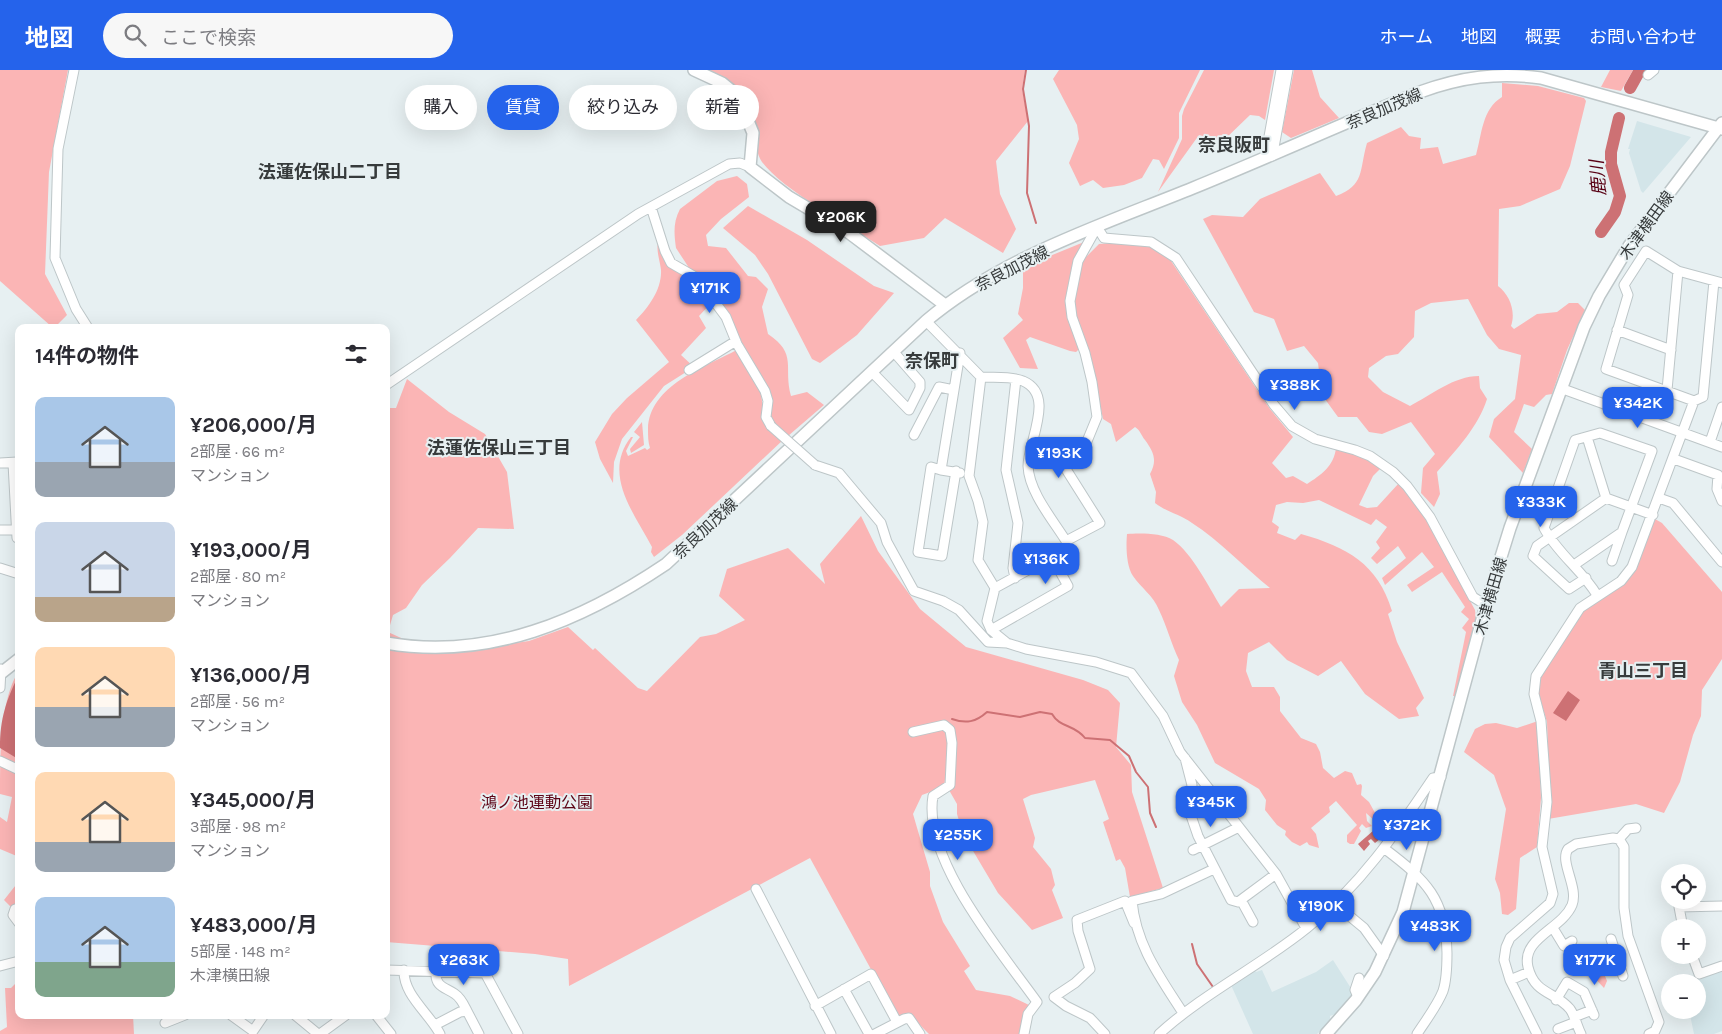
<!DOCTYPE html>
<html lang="ja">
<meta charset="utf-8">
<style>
:root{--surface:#fff;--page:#f7f7f7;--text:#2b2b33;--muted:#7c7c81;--accent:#2563eb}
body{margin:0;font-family:Karla,"Noto Sans JP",sans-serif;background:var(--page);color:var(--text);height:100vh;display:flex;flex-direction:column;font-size:19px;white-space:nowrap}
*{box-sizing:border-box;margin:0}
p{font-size:16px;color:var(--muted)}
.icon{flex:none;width:28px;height:28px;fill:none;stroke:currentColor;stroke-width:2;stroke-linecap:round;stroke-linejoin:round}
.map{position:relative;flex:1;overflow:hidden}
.sheet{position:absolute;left:15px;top:254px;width:375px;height:695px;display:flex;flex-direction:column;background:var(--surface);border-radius:10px;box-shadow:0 5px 20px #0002}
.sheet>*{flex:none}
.top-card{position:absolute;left:405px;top:15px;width:475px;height:45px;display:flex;gap:10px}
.fabs{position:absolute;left:1661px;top:794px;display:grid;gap:10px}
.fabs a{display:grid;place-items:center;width:45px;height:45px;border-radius:50%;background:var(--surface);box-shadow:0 5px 20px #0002;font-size:25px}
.price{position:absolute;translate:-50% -42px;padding:0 11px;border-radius:10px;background:var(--accent);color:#fff;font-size:16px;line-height:32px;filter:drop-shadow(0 1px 2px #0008)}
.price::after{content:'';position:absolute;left:50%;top:30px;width:15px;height:11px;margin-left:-8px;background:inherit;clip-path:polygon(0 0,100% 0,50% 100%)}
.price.selected{background:#222;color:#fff}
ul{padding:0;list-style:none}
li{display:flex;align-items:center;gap:15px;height:125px;padding:0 20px}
li span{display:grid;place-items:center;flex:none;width:140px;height:100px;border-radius:10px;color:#555}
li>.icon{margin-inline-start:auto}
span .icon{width:60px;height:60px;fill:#fffc;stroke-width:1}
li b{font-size:21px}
h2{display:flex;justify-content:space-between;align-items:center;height:60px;padding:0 20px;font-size:21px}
.pill{padding:0 18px;border-radius:22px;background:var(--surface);box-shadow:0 5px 20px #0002;font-size:18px;line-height:45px}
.pill.selected{background:var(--accent);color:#fff}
header{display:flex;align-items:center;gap:30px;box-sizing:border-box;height:70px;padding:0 25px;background:var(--accent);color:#fff}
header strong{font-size:24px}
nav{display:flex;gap:28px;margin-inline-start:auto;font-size:18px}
.search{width:350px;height:45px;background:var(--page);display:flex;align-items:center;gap:12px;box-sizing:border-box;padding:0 18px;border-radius:28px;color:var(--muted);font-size:19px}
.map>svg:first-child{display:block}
.built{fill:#d3e5e9}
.green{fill:#fbb5b5}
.water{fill:#cd7174}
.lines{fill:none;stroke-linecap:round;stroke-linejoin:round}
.stream{stroke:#cd7174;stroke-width:2}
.river{stroke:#cd7174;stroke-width:12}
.minor-casing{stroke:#bdc6c8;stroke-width:11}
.major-casing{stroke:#bdc6c8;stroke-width:14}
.minor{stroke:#fff;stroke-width:9}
.major{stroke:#fff;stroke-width:11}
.minor-bridge-casing{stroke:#bdc6c8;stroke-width:11;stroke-linecap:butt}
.minor-bridge{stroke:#fff;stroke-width:9}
.labels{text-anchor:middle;stroke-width:4;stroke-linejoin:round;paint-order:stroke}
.street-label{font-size:16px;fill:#373b3c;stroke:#e7f0f2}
.park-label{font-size:16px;fill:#5c0416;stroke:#e7f0f2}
.neighbourhood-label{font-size:18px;font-weight:bold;fill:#373b3c;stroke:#e7f0f2}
.water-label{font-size:18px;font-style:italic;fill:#580014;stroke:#e7f0f2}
</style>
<header>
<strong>地図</strong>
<div class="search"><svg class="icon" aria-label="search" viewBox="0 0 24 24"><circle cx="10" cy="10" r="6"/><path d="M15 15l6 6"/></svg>ここで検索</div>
<nav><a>ホーム</a><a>地図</a><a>概要</a><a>お問い合わせ</a></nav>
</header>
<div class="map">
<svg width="1722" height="964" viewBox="0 0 1722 964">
<rect width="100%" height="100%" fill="#e7f0f2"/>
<path class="built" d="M1637,51l54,16 -48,56 -2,-2 -12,-38 1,-4h-2z
M1333,890l21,33 -16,20 -8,3v6l-13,12h-64l-22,-49 23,-16 2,3 6,-2 10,22 44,-20z
M1722,900v61l-8,3h-20l-5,-24h9v-28h-12z"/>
<path class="green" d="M0,0h68l-19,102 -4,102 22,41 -12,12h-3l-52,-46z
M700,0h325l-3,19 6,32 -32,40 4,33 16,35 -13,24 -58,-35 -21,20 -44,8c-31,-20 -97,-56 -118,-84 -9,-13 -8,-47 -19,-61 -5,-8 -34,-24 -43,-31z
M1059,0h141l-21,43v25l-15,31 -5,-9 -6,-1 -11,19 -18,7 -21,3 -10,-8 -13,6 -11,-23 10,-24 -2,-14 -24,-46z
M1204,0h70l-9,50 -6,-4 -9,-1 -27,26 -24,-6 -41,57 24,-53v-23l2,-7z
M1294,0h18l8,27 19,21 -48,20 -9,-6z
M1610,0h23l-12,21 -20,-4z
M1502,13l36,3 46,12 2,3 -16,65 -10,23 -40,17 -21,3 -1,77c12,9 18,26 13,40l3,3 23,-15 20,-2 12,-9h9l7,7 -18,40 -15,44 -6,1 -12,12 -10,-3 -10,28 18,17 -9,24 -34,-36 5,-18 21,-20 6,-44 -22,-6 -12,-14 -19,-36 -37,4 -16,8 -1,26 -16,17 -12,2 -17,12 -1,9 15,15 27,14c21,-11 44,-30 69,-30l1,12 7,11c-9,28 -30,50 -50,73l3,22 -6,13 -13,-14 2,-25 12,-14 -24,-32 -29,12 -13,-2 -12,-15h-19l-16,-22 -4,-32 -14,-17 -17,5 -13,-32 -20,-7 -51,-93 9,-4 31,2 17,-18 60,-26 16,23c29,-11 23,-25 31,-53l34,-16 8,9 12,2 -1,11 18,-2 5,17 33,-9c6,-21 6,-46 26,-58z
M737,106l10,8 2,13 -28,22 -15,16 2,11 18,2 22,28 8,1 12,12 -6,18 6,27c30,20 15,33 23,62l16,-4 17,13 -36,31 -18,-16v-15l-33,-64 -61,-93c-2,-14 -3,-26 4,-39l37,-28z
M748,136l59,34 67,46 20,7 -37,42 -37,28 -8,-4 -44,-85 -13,-19 -32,-27z
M658,172l10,21 30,19 15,19 -14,15 7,12 -25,27 13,12 -30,19 -42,53 -8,23 -1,21 -13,-24 -5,-17 17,-28 15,-16 42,-36 -33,-42c13,-13 26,-31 25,-50 -1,-9 -5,-19 -3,-28z
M1084,172l-10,23 -3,61 8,23 -3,3 -6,-1 -40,-14 -4,3 12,29 -18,-1 -17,-30 20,-18 -5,-6 5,-26v-21z
M1112,173h29l26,12 103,154 23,28 -21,26 14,15 7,-2 14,8c14,-9 27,-18 29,-36l20,6 25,14 -8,8 -14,29 8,3 10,-1 22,-24 25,32 51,95 1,9 -20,77h-3l13,-64 -4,-4 7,-9 -8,-7 4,-5 -23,-35 -30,20 -5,-7 27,-18 -12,-15 -37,33 -3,-7 24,-20 -8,-12 -21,18 -6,-6 9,-10 -4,-6 11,-15 -11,-8 -5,6 -52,-25 -16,3 -16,-1 -11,3 -4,17 7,5 -2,6 18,7 6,-6c46,13 77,30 91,77l-4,3 9,28 27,56 -8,10 3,8 -20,3 -34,-25 -24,-33 -23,15 -31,-16 -18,-18 -21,11 -2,18 6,16h22l6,10v14l21,27 15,6 4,8 3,16 11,10 11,-7 7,2 5,12 4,-1 1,2 -1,9 8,7 10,18 -2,3 -11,-10 1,8 5,5 -6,2 -4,-4 -3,4 2,3 -7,13h-4l-3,-2v-7l10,-10 -21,-24 -7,6 1,5 -19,16 5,6 3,14 -10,-3 -2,-3 -7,4 -8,-4 -7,-7 1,-4 -9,-6 -12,-15 1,-10 -7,-11 -44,-26 -18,-38 -15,-23 -8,-26 5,-16c-8,-17 -12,-33 -20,-50 -6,-15 -18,-22 -26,-34 -7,-11 -7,-30 -6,-42 13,-1 35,-1 46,6 19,13 36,47 48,67l18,-18 31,-1c-26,-21 -50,-47 -78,-65 -12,-9 -26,-11 -37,-20l1,-11 -6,-18c8,-14 3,-23 -5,-34 -4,-5 -5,-10 -10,-13l-19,15 -5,-18 -8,-5 -12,-59 -15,-35 -3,-19 8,-44 18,-18z
M737,280c12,19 28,38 25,62l21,28 -101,95 -28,22 -3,-5 1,-5c-18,-34 -50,-73 -21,-110h2l-7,14 2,5 17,-8 2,2 3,-2c-2,-6 -2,-12 -2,-19 1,-43 56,-62 89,-79z
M407,309l42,33 36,22 22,38 7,57 -36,-1 -28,30 -28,27 -16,23 -13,7 -5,17 48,22 93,-13 39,-14 25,23 2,-2 43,40 9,3 53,-54 16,-3 29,-14 -26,-24 8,-27 61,-21 37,36 -5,-20 41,-48 17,35 42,58 46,38 117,33 25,10 12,13 -4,44 15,18 1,27 31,96 -33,9 -5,-29 -5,-9 -4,2 -13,-39 6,-3 -14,-39 -64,15 -8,4 12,39 -2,9 18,22 4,16 -3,5 11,28 -31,12 -34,-37 -35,-59 -6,-20v-10l-8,-14 4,-61 -5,-7 1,26 -5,39 -22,8 -9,19 17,58v14l13,36 27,44 -6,5 12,19 34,6 19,9 -6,15 -1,14h-93l-15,-15 -18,-4 -86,-157 -241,128 -1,-27 -33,-5 -149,-12v-534h10z
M642,352l2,23 -13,8 -1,-4 10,-12 -6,-5z
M1655,449l7,4 60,69v67l-20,31 -1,26 -8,19 -13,47 -16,31 -28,-9 -88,15 2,-16 -3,-81 -10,-33 4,-14 41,-64 54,-45z
M19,601v186l-19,-8v-32l7,5 5,-25 -12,-3c0,-36 0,-96 19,-123z
M1538,651l3,77 -4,49 -17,11 -4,51 -8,6 -6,-1 -2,-21 -5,-14 11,-70 -12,-34 -30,-23 11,-23 10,-5 11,-1 21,5z
M19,811v34l-15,-15z
M1593,876l14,35 -3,7 -18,-19 -10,-7 13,-9z
M19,910v35h114l1,19h-134v-3l7,-4 -2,-39h6z"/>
<path class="water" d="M19,604v85h-1l-18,-11c0,-30 6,-47 19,-74z
M1568,621l12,9 -14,21 -13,-8z
M1374,760l6,9 -5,4 -4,-4 -3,2 2,3 -6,7 -6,-7z"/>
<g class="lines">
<path class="stream" d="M1026,0l-3,19 6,37 -2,67 9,30
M952,649c14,5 24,3 35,-7l33,5 20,-5 12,2c8,14 22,10 33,24l25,2 19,16 7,16 12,15 2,26 6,14
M1192,874l5,20 16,23"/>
<path class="river" d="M1630,18l10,-18
M1601,162l14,-20 5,-16 -9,-32v-12l8,-34"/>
<defs>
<path id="minor" d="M74,0l-16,79 -3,109 21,51 12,19
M1648,5l6,-5
M1273,83l15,-83
M1272,86l-4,-14 13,-72
M651,137l14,44 6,12 26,15 29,39 11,27 28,47 3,10 -2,16 5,9
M1097,157l7,11 47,4 25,16 98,147 18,21 23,13 40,11 15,6 23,16 14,14 23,31 43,80 13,8
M1714,211l-11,116 -9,4 -88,-32 22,-74 -4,-10 22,-34 32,20 44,12
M926,251l55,56 -12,99 9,25 5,21 -5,38 17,28 -8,33 4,9 16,13 19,6 70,13 35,11 32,43 17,36 96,122 30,54
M1617,260l54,20
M960,283l-19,117 19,3
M689,300l47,-29
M872,302l37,38 11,-22v-6l-27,-31
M981,307c12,1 31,-1 42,4 33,14 5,60 5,85 1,26 25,54 38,75l34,-18 -36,-57 19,-15 14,-34 -5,-35 -7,-29 -13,-36 -2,-16 8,-40 19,-34
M386,315l252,-171 91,-50 11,-1 10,4
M1563,319l159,58
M1667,320l11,-119
M914,365l25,-48 15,3
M1587,367l19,61
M1710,372l12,-35
M1674,389l44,16 -1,14 5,12
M0,393l17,-1
M13,393l4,75
M815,395l24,8 42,50 6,19 27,49 29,10 16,9 29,32 19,1
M941,400l-10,-3 -13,85 24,4 14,-85
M1659,428l14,5 49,59
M0,460h16
M1612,491l10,-29
M1574,495l48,-33 30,-81 -52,-18 -25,7 -31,88c14,26 38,42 53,67
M0,498l19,6
M1015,508l-2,-10 5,-45 -12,-53 10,-91
M1586,508l-17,11 -36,-33 4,-10 69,-48 47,17
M991,560l77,-44 -16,-29 -57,31
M0,618l1,-19
M913,662l31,-7 6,5 2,13 -2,42 -17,11c-11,63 69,157 104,206l-9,12 -4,20
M1185,688l7,27 -4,22 10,29 33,64 7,2 38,-28
M0,691l19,9
M1619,769l9,-10 8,-1
M1385,779c41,31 61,50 62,104 0,12 0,26 -4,38 -6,15 -17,29 -26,43
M1193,780l46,-23
M756,819l75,145
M1241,830l12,22
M1335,834l29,24 20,28
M19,838l-4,1 -2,6 6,8
M1553,858l11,18 8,-5
M1683,858l-4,-21 43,-1
M1611,869l12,37
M1692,885l7,19 23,-8
M0,896l19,-5
M386,900l99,3 33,61
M404,900c-1,25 25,43 36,64
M436,902c-1,15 9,15 19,22 6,4 9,11 12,17
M1510,910l19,-8
M844,919l25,45
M1358,927l-3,-7 4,-12
M1556,930l11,-18 17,10 10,23
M815,936l56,-32 26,48
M1183,943c-23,-36 -47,-68 -51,-112l29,-7 53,-25
M231,945l22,16 11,-16
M295,945l23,19
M376,945l15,19
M1574,947l18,-7
M165,953l20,-8
M435,955l25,-13 7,-1 12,23
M1558,959l18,-7
M320,964l26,-19
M875,964l29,-15 5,-1 11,16
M1105,964l-15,-16 -24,-12 -12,-9 21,-14 15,-14 -12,-38 -1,-11 48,-19 9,22
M1159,964c45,-41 101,-68 148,-106 53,-42 89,-95 126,-150l8,-1
M1537,964l-27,-54 -6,-20 2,-13 4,-9 40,-35 3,-9 -11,-47 5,-45 -6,-81 -7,-27 2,-18 44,-68 41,-27 11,-14 62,-166
M1581,964c-4,-8 -6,-18 -11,-25 -15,-18 -35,-14 -42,-42 -7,-29 34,-38 44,-62 7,-18 -13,-43 -4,-56l8,-5 37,-6 6,1 5,8v61l4,28 31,86 -4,9 -6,3"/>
<path id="major" d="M694,0l28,13 16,13 15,37 -3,34 39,30 59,35 97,73
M386,573c103,18 197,-23 280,-79l260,-243c76,-64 176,-96 267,-133 76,-31 151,-65 227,-96 41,-15 78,-20 121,-14l181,51
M0,604l19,-15
M1326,964l30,-34 19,-28 28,-60 83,-307 24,-77 74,-201 15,-31 30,-50 93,-123"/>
</defs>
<use href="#minor" class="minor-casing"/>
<use href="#major" class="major-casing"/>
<use href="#minor" class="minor"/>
<use href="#major" class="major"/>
<defs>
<path id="minor-bridge" d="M771,356l44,39"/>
</defs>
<use href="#minor-bridge" class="minor-bridge-casing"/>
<use href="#minor-bridge" class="minor-bridge"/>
</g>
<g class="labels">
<g class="street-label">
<text transform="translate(1384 38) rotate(-23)" y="6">奈良加茂線</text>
<text transform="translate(1646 155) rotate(-54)" y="6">木津横田線</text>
<text transform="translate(1012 198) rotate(-27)" y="6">奈良加茂線</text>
<text transform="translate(705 458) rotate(-43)" y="6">奈良加茂線</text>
<text transform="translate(1490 526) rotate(-74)" y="6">木津横田線</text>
</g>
<g class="park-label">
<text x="537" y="738">鴻ノ池運動公園</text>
</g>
<g class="neighbourhood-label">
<text x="1234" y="81">奈良阪町</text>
<text x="330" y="108">法蓮佐保山二丁目</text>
<text x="932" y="297">奈保町</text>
<text x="499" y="384">法蓮佐保山三丁目</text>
<text x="1643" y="607">青山三丁目</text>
</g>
<g class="water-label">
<text transform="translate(1598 108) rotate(-95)" y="6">鹿川</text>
</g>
</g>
</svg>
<div class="fabs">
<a><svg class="icon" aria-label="locate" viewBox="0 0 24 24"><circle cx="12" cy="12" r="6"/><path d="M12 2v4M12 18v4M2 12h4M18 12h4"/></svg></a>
<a>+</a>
<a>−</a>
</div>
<b class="price selected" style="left:841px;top:173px">¥206K</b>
<b class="price" style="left:710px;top:244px">¥171K</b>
<b class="price" style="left:1295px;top:341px">¥388K</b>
<b class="price" style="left:1638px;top:359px">¥342K</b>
<b class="price" style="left:1059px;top:409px">¥193K</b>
<b class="price" style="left:1541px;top:458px">¥333K</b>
<b class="price" style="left:1046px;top:515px">¥136K</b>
<b class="price" style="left:1211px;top:758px">¥345K</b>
<b class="price" style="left:1407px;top:781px">¥372K</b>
<b class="price" style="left:958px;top:791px">¥255K</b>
<b class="price" style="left:1321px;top:862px">¥190K</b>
<b class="price" style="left:1435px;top:882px">¥483K</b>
<b class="price" style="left:464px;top:916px">¥263K</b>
<b class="price" style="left:1595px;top:916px">¥177K</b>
<div class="top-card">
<a class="pill">購入</a>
<a class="pill selected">賃貸</a>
<a class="pill">絞り込み</a>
<a class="pill">新着</a>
</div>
<section class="sheet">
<h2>14件の物件<svg class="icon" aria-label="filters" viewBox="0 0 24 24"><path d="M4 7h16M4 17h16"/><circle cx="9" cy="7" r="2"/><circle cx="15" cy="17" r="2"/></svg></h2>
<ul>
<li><span style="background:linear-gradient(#a9c7e8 65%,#9aa5b1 0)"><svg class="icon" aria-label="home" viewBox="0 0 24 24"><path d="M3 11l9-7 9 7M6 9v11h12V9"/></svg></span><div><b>¥206,000/月</b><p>2部屋 · 66 m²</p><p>マンション</p></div></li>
<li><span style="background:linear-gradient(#c9d6e8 75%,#b9a48a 0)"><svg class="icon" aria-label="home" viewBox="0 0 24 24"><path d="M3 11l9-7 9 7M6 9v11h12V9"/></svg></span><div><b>¥193,000/月</b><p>2部屋 · 80 m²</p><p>マンション</p></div></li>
<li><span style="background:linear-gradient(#ffd9b3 60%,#9aa5b1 0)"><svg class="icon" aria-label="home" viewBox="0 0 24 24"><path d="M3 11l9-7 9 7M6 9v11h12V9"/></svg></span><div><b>¥136,000/月</b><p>2部屋 · 56 m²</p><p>マンション</p></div></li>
<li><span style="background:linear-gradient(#ffd9b3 70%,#9aa5b1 0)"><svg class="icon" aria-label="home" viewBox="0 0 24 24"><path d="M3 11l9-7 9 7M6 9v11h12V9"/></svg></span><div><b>¥345,000/月</b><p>3部屋 · 98 m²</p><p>マンション</p></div></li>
<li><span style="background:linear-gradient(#a9c7e8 65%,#7fa58c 0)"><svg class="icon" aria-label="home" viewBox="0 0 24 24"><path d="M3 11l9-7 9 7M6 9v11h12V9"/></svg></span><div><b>¥483,000/月</b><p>5部屋 · 148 m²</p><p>木津横田線</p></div></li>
</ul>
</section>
</div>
